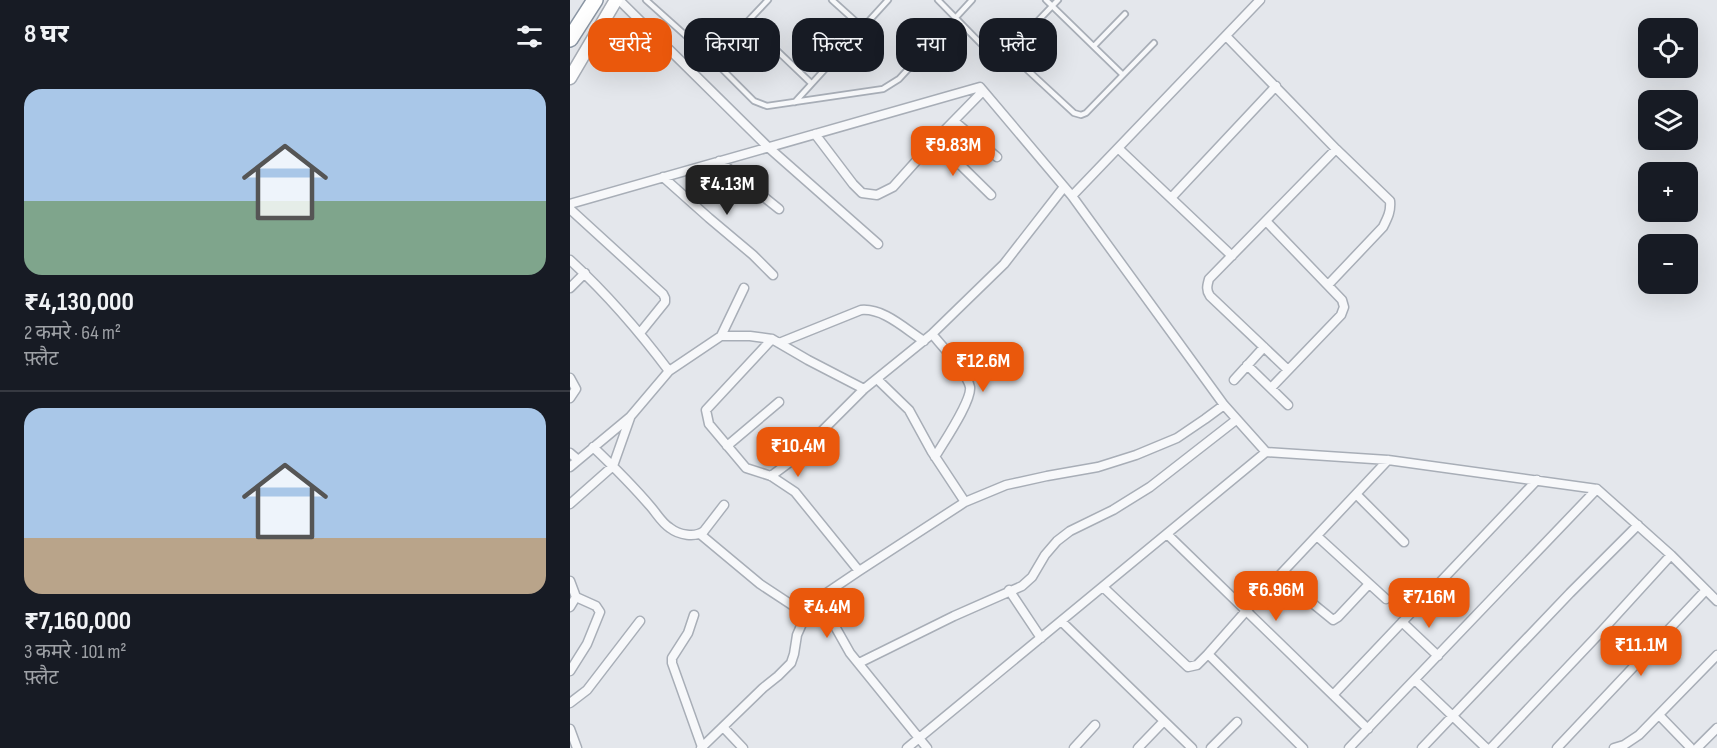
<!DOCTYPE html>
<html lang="hi">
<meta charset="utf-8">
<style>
:root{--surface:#171b24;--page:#20242c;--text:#f1f3f6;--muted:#9ea1a6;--line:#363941;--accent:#ea580c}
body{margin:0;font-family:"Sofia Sans Condensed","Noto Sans Devanagari",sans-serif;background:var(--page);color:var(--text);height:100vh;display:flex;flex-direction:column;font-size:22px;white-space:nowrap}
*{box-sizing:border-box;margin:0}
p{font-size:20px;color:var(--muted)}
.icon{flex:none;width:33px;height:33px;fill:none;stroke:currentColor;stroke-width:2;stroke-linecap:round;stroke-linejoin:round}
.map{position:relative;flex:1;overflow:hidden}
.drawer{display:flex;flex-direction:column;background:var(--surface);width:570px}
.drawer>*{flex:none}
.hud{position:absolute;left:18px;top:18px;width:570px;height:54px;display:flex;gap:12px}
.controls{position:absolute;left:1068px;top:18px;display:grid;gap:12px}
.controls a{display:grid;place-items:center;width:60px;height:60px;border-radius:12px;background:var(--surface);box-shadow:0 6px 24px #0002;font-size:30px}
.price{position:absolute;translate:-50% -51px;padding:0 14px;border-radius:12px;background:var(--accent);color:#fff;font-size:20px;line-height:39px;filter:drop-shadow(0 2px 3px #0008)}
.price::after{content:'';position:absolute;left:50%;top:36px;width:18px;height:14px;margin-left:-9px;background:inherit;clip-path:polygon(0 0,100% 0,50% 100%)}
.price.current{background:#222;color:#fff}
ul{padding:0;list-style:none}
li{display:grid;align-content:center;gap:12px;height:318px;padding:0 24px}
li+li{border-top:2px solid var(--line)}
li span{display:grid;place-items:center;height:186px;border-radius:18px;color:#555}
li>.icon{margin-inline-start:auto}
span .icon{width:108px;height:108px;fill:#fffc;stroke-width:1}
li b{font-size:26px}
h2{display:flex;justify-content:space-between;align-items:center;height:72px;padding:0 24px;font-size:26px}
.tag{padding:0 21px;border-radius:18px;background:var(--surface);box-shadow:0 6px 24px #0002;font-size:21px;line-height:54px}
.tag.current{background:var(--accent);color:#fff}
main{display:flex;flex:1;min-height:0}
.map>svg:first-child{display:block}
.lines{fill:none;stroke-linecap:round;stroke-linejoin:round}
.lane-casing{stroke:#a8aeb7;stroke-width:8}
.street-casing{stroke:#a8aeb7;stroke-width:11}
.secondary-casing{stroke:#a8aeb7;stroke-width:15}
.highway-casing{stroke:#8a95a3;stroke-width:18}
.lane{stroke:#f7f8fa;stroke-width:4.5}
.street{stroke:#f7f8fa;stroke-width:8}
.secondary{stroke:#fff;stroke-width:12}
.highway{stroke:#fff;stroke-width:15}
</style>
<main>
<section class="drawer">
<h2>8 घर<svg class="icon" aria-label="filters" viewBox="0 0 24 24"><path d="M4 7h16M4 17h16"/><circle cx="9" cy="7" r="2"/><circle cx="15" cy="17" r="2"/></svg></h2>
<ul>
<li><span style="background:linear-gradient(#a9c7e8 60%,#7fa58c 0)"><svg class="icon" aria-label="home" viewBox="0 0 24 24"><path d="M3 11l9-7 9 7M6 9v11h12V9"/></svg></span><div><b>₹4,130,000</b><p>2 कमरे · 64 m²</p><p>फ़्लैट</p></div></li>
<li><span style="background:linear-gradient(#a9c7e8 70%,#b9a48a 0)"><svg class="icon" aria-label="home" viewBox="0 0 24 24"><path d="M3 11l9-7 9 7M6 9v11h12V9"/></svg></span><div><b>₹7,160,000</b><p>3 कमरे · 101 m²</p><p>फ़्लैट</p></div></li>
</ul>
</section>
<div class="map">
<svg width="1147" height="748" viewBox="0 0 1147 748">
<rect width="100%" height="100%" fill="#e4e7ec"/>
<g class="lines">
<defs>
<path id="lane" d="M76,0l66,59 42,42 13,5 116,-17 16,-10 73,-79
M262,0l31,28
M368,0l52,53 9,4 9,-5 66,61 7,2 5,-2 68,-70
M476,0l77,75
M177,22l64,61
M524,46l31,-32
M438,52l50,-52
M142,59l56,-59
M225,102l93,-102"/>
<path id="street" d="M49,0l149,147 110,97
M656,36l110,113 54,52c1,10 -2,16 -7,26l-55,58
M384,121l43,36
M245,134l38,50 9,9 15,2 16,-8 42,-47 48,-49
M365,140l56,55
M548,148l114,108
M149,161l60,48
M93,177l46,41 44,37 20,20
M502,196l188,-196
M601,198l105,-112
M0,204l410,-117 92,109 152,209 42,47 122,8 209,29 74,66 46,46
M0,209l93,85 2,4v4l-25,31
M696,221l76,79 2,7 -3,8 -70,73
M0,260c37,34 69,71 99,111
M0,288l15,-15
M362,334c10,12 35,38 38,53 2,14 -27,56 -35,70
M151,336l23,-48
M202,339l-66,71 3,14 37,44 25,8 24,16 64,79
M209,343l82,-33c23,-2 44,19 63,31
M677,365l41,40
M718,370l-78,-74c-4,-6 -3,-10 -1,-17l127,-130
M0,378l6,11 -6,9
M307,379l32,31 23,42 33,50
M664,380l30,-33
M157,446l52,-44
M23,447c20,19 40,39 58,60 6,7 11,16 19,21 9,7 25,10 34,3l20,-26
M0,453l7,6
M0,467l60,-50 39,-46 52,-35h29l22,3 36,21 56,29
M201,476l23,-17 70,-70 68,-55 72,-70 60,-77
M786,494l48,48
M0,504l43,-38 17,-48
M130,534l60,50 47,31
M597,534l201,195
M747,536l69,63
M709,576l54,44 5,-3 31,-33
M0,581l6,16 20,9 4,6 -13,32 -17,27
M533,587l85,80 9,-2 11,-11
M439,590l32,48
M249,598l31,55 77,95
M0,607l6,-10
M124,615l-6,18 -16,25v5l30,84
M491,621l131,127
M832,622l36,34
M289,663l95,-47 68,-30 10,-9 13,-22 12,-14 13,-10 43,-21 37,-23 86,-67
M845,680l71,68
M763,695l204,-215
M0,703l17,-13 53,-69
M1089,715l31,32
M153,727l20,21
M0,729l7,19
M131,748l62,-60 15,-12 13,-13 3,-9 3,-19 7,-16 15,-21 40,-27 106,-69 41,-17 41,-9 51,-9 38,-12 41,-17 28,-19 19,-14
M337,748l359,-296
M504,748l21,-23
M568,748l26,-27
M641,748l26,-26
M733,748l-95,-94 38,-43 142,-151
M779,748l248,-259
M852,748l148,-155 68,-68
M921,748l109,-115 71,-78
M987,748l149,-158
M1044,748l10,-3 15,-10 78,-80
M1127,748l20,-20"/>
<path id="secondary" d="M0,78l46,-78"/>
<path id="highway" d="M0,39l25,-39"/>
</defs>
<use href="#lane" class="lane-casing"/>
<use href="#street" class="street-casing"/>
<use href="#secondary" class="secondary-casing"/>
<use href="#highway" class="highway-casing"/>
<use href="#lane" class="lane"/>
<use href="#street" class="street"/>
<use href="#secondary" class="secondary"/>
<use href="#highway" class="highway"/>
</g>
</svg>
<div class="controls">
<a><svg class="icon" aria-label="locate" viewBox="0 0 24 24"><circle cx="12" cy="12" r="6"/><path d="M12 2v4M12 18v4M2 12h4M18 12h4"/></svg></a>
<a><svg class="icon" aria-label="layers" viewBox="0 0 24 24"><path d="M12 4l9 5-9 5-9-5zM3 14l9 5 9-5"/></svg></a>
<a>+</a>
<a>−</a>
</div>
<b class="price" style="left:383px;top:177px">₹9.83M</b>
<b class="price current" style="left:157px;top:216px">₹4.13M</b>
<b class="price" style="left:413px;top:393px">₹12.6M</b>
<b class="price" style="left:228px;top:478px">₹10.4M</b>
<b class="price" style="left:706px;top:622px">₹6.96M</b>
<b class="price" style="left:859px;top:629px">₹7.16M</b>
<b class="price" style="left:257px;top:639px">₹4.4M</b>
<b class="price" style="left:1071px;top:677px">₹11.1M</b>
<div class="hud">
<a class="tag current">खरीदें</a>
<a class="tag">किराया</a>
<a class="tag">फ़िल्टर</a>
<a class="tag">नया</a>
<a class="tag">फ़्लैट</a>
</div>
</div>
</main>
